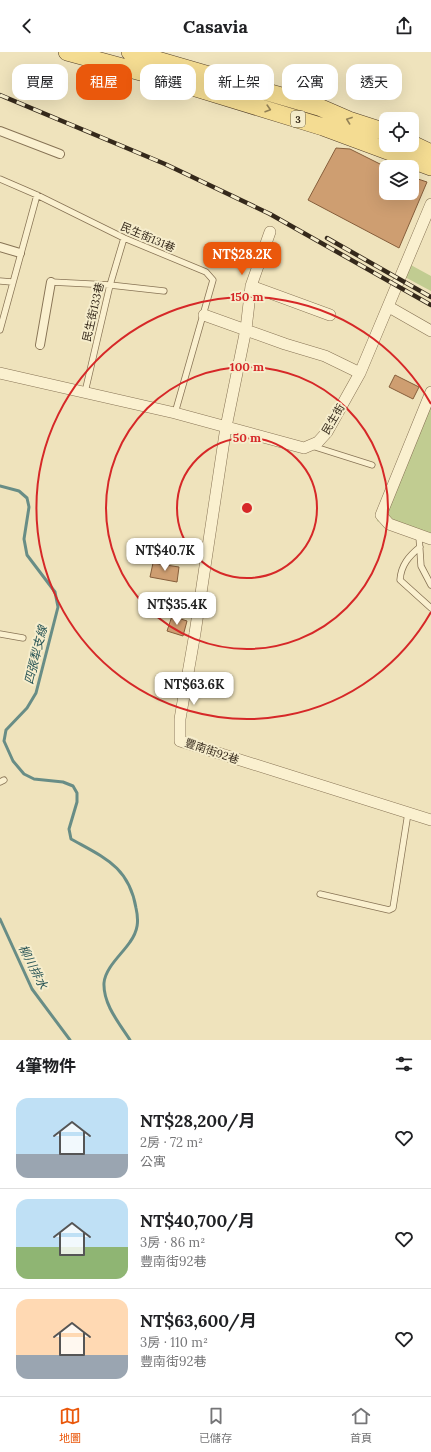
<!DOCTYPE html>
<html lang="zh-TW">
<meta charset="utf-8">
<style>
:root{--surface:#fff;--page:#f6f6f6;--text:#202124;--muted:#757577;--line:#e0e0e0;--accent:#ea580c}
body{margin:0;font-family:Lora,"Noto Sans TC",serif;background:var(--page);color:var(--text);height:100vh;display:flex;flex-direction:column;font-size:15px;white-space:nowrap}
*{box-sizing:border-box;margin:0}
p{font-size:13px;color:var(--muted)}
.icon{flex:none;width:22px;height:22px;fill:none;stroke:currentColor;stroke-width:2;stroke-linecap:round;stroke-linejoin:round}
.map{position:relative;height:988px;overflow:hidden}
.sheet{display:flex;flex-direction:column;background:var(--surface);flex:1}
.sheet>*{flex:none}
.guide{position:absolute;left:12px;top:12px;width:407px;height:36px;display:flex;gap:8px}
.buttons{position:absolute;left:379px;top:60px;display:grid;gap:8px}
.buttons a{display:grid;place-items:center;width:40px;height:40px;border-radius:8px;background:var(--surface);box-shadow:0 4px 16px #0002;font-size:20px}
.price{position:absolute;translate:-50% -34px;padding:0 9px;border-radius:8px;background:#fff;color:#222;font-size:13px;line-height:26px;filter:drop-shadow(0 1px 2px #0008)}
.price::after{content:'';position:absolute;left:50%;top:24px;width:12px;height:9px;margin-left:-6px;background:inherit;clip-path:polygon(0 0,100% 0,50% 100%)}
.price.on{background:var(--accent);color:#fff}
ul{padding:0;list-style:none}
li{display:flex;align-items:center;gap:12px;height:100px;padding:0 16px}
li+li{border-top:1px solid var(--line)}
li span{display:grid;place-items:center;flex:none;width:112px;height:80px;border-radius:12px;color:#555}
li>.icon{margin-inline-start:auto}
span .icon{width:48px;height:48px;fill:#fffc;stroke-width:1}
li b{font-size:17px}
h2{display:flex;justify-content:space-between;align-items:center;height:48px;padding:0 16px;font-size:17px}
.chip{padding:0 14px;border-radius:12px;background:var(--surface);box-shadow:0 4px 16px #0002;font-size:14px;line-height:36px}
.chip.on{background:var(--accent);color:#fff}
header{display:flex;justify-content:space-between;align-items:center;height:52px;padding:0 16px;background:var(--surface);font-size:18px;font-weight:700}
.tabs{display:flex;justify-content:space-around;align-items:center;height:56px;border-top:1px solid var(--line);background:var(--surface);font-size:11px;color:var(--muted)}
.tabs a{display:grid;justify-items:center;gap:2px}
.tabs .on{color:var(--accent)}
.map>svg:first-child{display:block}
.green{fill:#c1cc91}
.lines{fill:none;stroke-linecap:round;stroke-linejoin:round}
.stream{stroke:#688d86;stroke-width:3}
.building{fill:#ce9e71;stroke:#865e3b}
.service-casing{stroke:#877355;stroke-width:7}
.pedestrian-casing{stroke:#877355;stroke-width:10}
.minor-casing{stroke:#877355;stroke-width:12}
.primary-casing{stroke:#54402a;stroke-width:18}
.service{stroke:#faf0cf;stroke-width:5.5}
.pedestrian{stroke:#faf0cf;stroke-width:8}
.minor{stroke:#faf0cf;stroke-width:11}
.primary{stroke:#f4dc92;stroke-width:17}
.rail-casing{stroke:#35291b;stroke-width:4.5}
.rail{stroke:#f6edcc;stroke-width:3;stroke-dasharray:9;stroke-linecap:butt}
.oneway{stroke:#948256}
.ring{fill:none;stroke:#d62828;stroke-width:2}
.labels{text-anchor:middle;stroke-width:4;stroke-linejoin:round;paint-order:stroke}
.shield{fill:#f6edcc;stroke:#6f6450;stroke-width:1}
.shield-label{font-size:10px;font-weight:bold;fill:#35291b}
.street-label{font-size:11px;fill:#35291b;stroke:#f6edcc}
.water-label{font-size:12px;font-style:italic;fill:#295556;stroke:#f6edcc}
.centre{fill:#d62828;stroke:#f6edcc;stroke-width:2}
.ring-label{font-size:12px;text-anchor:middle;font-weight:bold;fill:#d62828;stroke:#f6edcc;stroke-width:4;stroke-linejoin:round;paint-order:stroke}
</style>
<header><svg class="icon" aria-label="back" viewBox="0 0 24 24"><path d="M15 5l-7 7 7 7"/></svg>Casavia<svg class="icon" aria-label="share" viewBox="0 0 24 24"><path d="M12 15V3M7 8l5-5 5 5M5 13v7h14v-7"/></svg></header>
<div class="map">
<svg width="431" height="988" viewBox="0 0 431 988">
<rect width="100%" height="100%" fill="#efe3bc"/>
<path class="green" d="M409,212l22,12v15l-28,-15z
M431,354v127l-12,3 -42,-15z"/>
<g class="lines">
<path class="stream" d="M0,434l19,5 8,7 2,9 -5,32 3,16 28,37 3,15 -22,86 -9,15 -21,22 -2,11 9,20 11,13 10,5 29,3 10,4 4,7v9l-8,27 2,10c34,19 58,28 65,69 3,13 2,23 -6,34 -8,12 -25,26 -26,41 -1,21 15,40 26,57
M0,867l32,70 38,51"/>
</g>
<path class="building" d="M336,96l14,1 36,18v26h26v-16l15,5 -28,66 -91,-48z
M395,323l24,12 -6,12 -24,-12z
M153,511l26,4 -2,15 -27,-5z
M172,564l15,5 -4,15 -16,-5z"/>
<g class="lines">
<defs>
<path id="service" d="M0,127l37,16 87,43 82,34 7,8 -38,133
M0,229l12,1
M51,230l59,3 54,6
M0,278l37,-135
M85,340l25,-107 14,-47
M312,394l60,19
M419,484l2,30 10,19
M420,495c-11,9 -19,18 -20,33l31,28
M0,582l23,4
M0,730l4,-2
M320,842l69,16 4,-2 15,-95"/>
<path id="pedestrian" d="M0,79l60,23
M0,195l20,6
M40,293l11,-63"/>
<path id="minor" d="M270,180l-19,54 -5,43 -20,98 -31,206 -15,86v22l251,79
M251,234l79,29
M389,255l42,24
M204,263l81,29 40,12 35,17
M0,321l175,40 129,35 14,-6 9,-10 33,-59 71,-169
M431,340l-50,123 8,9 42,15"/>
<path id="primary" d="M67,0l96,26 160,49 108,40
M130,0l189,55 30,13 37,12
M412,92l19,9"/>
</defs>
<use href="#service" class="service-casing"/>
<use href="#pedestrian" class="pedestrian-casing"/>
<use href="#minor" class="minor-casing"/>
<use href="#primary" class="primary-casing"/>
<use href="#service" class="service"/>
<use href="#pedestrian" class="pedestrian"/>
<use href="#minor" class="minor"/>
<use href="#primary" class="primary"/>
<defs>
<path id="rail" d="M0,43l165,69 105,50 161,91
M327,186l104,59"/>
</defs>
<use href="#rail" class="rail-casing"/>
<use href="#rail" class="rail"/>
</g>
<defs><path id="oneway-chevron" d="M-2-3.5L2.5 0L-2 3.5" fill="none" stroke-width="1.6" stroke-linecap="round" stroke-linejoin="round"/></defs>
<g class="oneway">
<use href="#oneway-chevron" transform="translate(268 57) rotate(17)"/>
<use href="#oneway-chevron" transform="translate(349 68) rotate(-160)"/>
</g>
<g class="ring">
<circle cx="247" cy="456" r="70"/>
<circle cx="247" cy="456" r="141"/>
<path d="M431 560A211 211 0 1 1 431 352"/>
</g>
<g class="labels">
<rect class="shield" x="291" y="59" width="14" height="16" rx="3"/>
<g class="shield-label">
<text x="298" y="71">3</text>
</g>
<g class="street-label">
<text transform="translate(148 185) rotate(23)" y="4">民生街131巷</text>
<text transform="translate(93 260) rotate(-77)" y="4">民生街133巷</text>
<text transform="translate(333 367) rotate(-59)" y="4">民生街</text>
<text transform="translate(212 699) rotate(19)" y="4">豐南街92巷</text>
</g>
<g class="water-label">
<text transform="translate(36 603) rotate(-76)" y="4">四張犁支線</text>
<text transform="translate(33 915) rotate(63)" y="4">柳川排水</text>
</g>
</g>
<circle cx="247" cy="456" r="6" class="centre"/>
<g class="ring-label">
<text x="247" y="249">150 m</text>
<text x="247" y="319">100 m</text>
<text x="247" y="390">50 m</text>
</g>
</svg>
<div class="buttons">
<a><svg class="icon" aria-label="locate" viewBox="0 0 24 24"><circle cx="12" cy="12" r="6"/><path d="M12 2v4M12 18v4M2 12h4M18 12h4"/></svg></a>
<a><svg class="icon" aria-label="layers" viewBox="0 0 24 24"><path d="M12 4l9 5-9 5-9-5zM3 14l9 5 9-5"/></svg></a>
</div>
<b class="price on" style="left:242px;top:224px">NT$28.2K</b>
<b class="price" style="left:165px;top:520px">NT$40.7K</b>
<b class="price" style="left:177px;top:574px">NT$35.4K</b>
<b class="price" style="left:194px;top:654px">NT$63.6K</b>
<div class="guide">
<a class="chip">買屋</a>
<a class="chip on">租屋</a>
<a class="chip">篩選</a>
<a class="chip">新上架</a>
<a class="chip">公寓</a>
<a class="chip">透天</a>
</div>
</div>
<section class="sheet">
<h2>4筆物件<svg class="icon" aria-label="filters" viewBox="0 0 24 24"><path d="M4 7h16M4 17h16"/><circle cx="9" cy="7" r="2"/><circle cx="15" cy="17" r="2"/></svg></h2>
<ul>
<li><span style="background:linear-gradient(#bfe0f5 70%,#9aa5b1 0)"><svg class="icon" aria-label="home" viewBox="0 0 24 24"><path d="M3 11l9-7 9 7M6 9v11h12V9"/></svg></span><div><b>NT$28,200/月</b><p>2房 · 72 m²</p><p>公寓</p></div><svg class="icon" aria-label="heart" viewBox="0 0 24 24"><path d="M12 20l-8-8c-3-5 5-10 8-4 3-6 11-1 8 4z"/></svg></li>
<li><span style="background:linear-gradient(#bfe0f5 60%,#8fb573 0)"><svg class="icon" aria-label="home" viewBox="0 0 24 24"><path d="M3 11l9-7 9 7M6 9v11h12V9"/></svg></span><div><b>NT$40,700/月</b><p>3房 · 86 m²</p><p>豐南街92巷</p></div><svg class="icon" aria-label="heart" viewBox="0 0 24 24"><path d="M12 20l-8-8c-3-5 5-10 8-4 3-6 11-1 8 4z"/></svg></li>
<li><span style="background:linear-gradient(#ffd9b3 70%,#9aa5b1 0)"><svg class="icon" aria-label="home" viewBox="0 0 24 24"><path d="M3 11l9-7 9 7M6 9v11h12V9"/></svg></span><div><b>NT$63,600/月</b><p>3房 · 110 m²</p><p>豐南街92巷</p></div><svg class="icon" aria-label="heart" viewBox="0 0 24 24"><path d="M12 20l-8-8c-3-5 5-10 8-4 3-6 11-1 8 4z"/></svg></li>
</ul>
</section>
<nav class="tabs">
<a class="on"><svg class="icon" aria-label="map" viewBox="0 0 24 24"><path d="M3 6l6-2 6 2 6-2v14l-6 2-6-2-6 2zM9 4v14M15 6v14"/></svg>地圖</a>
<a><svg class="icon" aria-label="saved" viewBox="0 0 24 24"><path d="M7 4h10v16l-5-4-5 4z"/></svg>已儲存</a>
<a><svg class="icon" aria-label="home" viewBox="0 0 24 24"><path d="M3 11l9-7 9 7M6 9v11h12V9"/></svg>首頁</a>
</nav>
